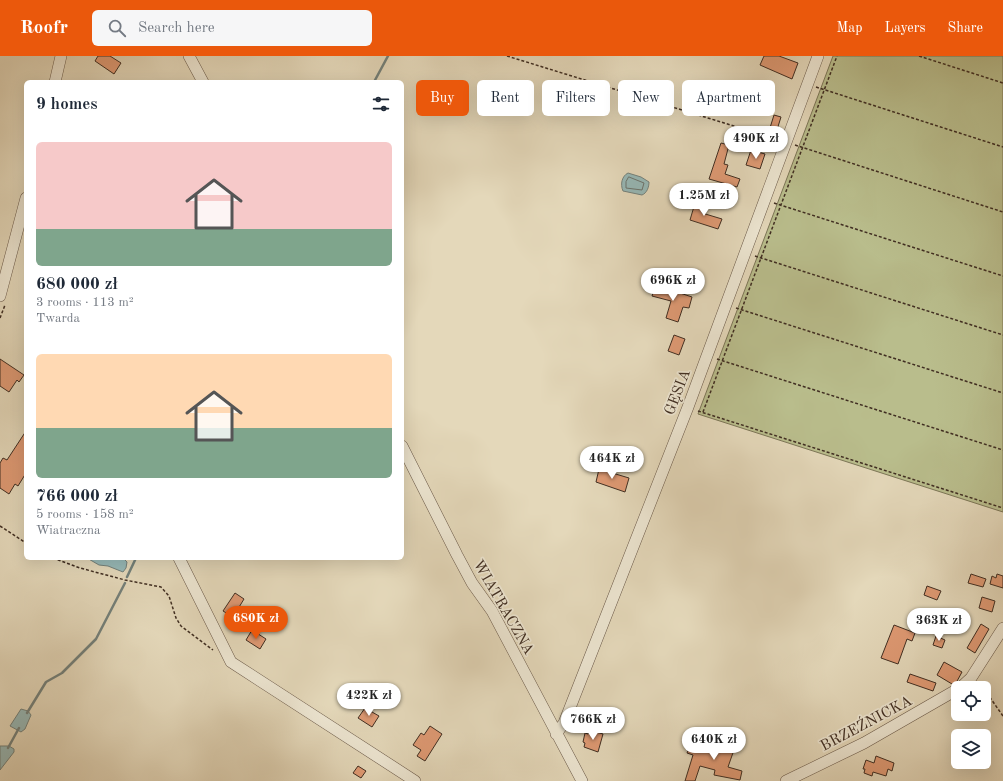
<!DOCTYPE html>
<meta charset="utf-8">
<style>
:root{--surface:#fff;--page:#f6f6f7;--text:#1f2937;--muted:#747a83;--accent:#ea580c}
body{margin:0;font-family:"Old Standard TT",serif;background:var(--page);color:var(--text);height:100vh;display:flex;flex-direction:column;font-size:15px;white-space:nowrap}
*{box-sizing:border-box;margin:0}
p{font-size:13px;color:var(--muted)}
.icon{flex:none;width:22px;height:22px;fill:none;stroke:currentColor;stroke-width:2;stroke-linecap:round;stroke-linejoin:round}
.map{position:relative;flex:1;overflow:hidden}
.sheet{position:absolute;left:24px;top:24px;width:380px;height:480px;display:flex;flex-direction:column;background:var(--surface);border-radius:6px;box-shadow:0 4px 16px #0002}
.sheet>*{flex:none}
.hud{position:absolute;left:416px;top:24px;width:380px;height:36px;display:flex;gap:8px}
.fabs{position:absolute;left:951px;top:625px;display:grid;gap:8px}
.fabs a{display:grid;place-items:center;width:40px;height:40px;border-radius:6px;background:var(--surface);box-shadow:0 4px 16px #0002;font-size:20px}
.price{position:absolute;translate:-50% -34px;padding:0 9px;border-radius:14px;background:#fff;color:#222;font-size:13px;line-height:26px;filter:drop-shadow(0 1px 2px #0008)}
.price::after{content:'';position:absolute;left:50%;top:24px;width:12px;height:9px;margin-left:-6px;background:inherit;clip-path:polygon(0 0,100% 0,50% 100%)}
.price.on{background:var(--accent);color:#fff}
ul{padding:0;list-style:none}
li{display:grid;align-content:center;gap:8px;height:212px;padding:0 12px}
li span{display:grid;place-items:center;height:124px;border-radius:6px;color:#555}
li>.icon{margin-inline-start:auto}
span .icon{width:72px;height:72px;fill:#fffc;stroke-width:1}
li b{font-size:17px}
h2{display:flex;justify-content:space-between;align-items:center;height:48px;padding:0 12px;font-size:17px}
.pill{padding:0 14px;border-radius:6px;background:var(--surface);box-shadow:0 4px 16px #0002;font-size:14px;line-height:36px}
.pill.on{background:var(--accent);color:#fff}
header{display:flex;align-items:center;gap:24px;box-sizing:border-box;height:56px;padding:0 20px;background:var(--accent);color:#fff}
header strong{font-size:19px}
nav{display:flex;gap:22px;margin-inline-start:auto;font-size:14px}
.search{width:280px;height:36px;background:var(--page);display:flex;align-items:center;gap:10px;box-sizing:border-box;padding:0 14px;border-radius:6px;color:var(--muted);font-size:15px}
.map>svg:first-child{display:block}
.green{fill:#b9bd8c;stroke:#7c7657}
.water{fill:#97b8b6;stroke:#74817b}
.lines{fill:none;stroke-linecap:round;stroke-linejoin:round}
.shore{stroke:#6c736c;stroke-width:1}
.stream{stroke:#74817b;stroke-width:2.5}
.building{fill:#df9a74;stroke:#402e22}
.minor-casing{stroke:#695848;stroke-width:12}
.path{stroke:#402e22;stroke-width:1.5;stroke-dasharray:3 2;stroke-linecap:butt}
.minor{stroke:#ede6d2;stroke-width:11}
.labels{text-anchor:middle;stroke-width:3.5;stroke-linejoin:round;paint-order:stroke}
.street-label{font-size:15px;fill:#402e22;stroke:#ede6d2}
</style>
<header>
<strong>Roofr</strong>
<div class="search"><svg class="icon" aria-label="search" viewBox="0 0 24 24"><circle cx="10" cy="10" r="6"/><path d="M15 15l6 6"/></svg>Search here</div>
<nav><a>Map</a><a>Layers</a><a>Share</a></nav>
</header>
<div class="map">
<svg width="1003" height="725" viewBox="0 0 1003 725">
<rect width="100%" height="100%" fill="#e4d8ba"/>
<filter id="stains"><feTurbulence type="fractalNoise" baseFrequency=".005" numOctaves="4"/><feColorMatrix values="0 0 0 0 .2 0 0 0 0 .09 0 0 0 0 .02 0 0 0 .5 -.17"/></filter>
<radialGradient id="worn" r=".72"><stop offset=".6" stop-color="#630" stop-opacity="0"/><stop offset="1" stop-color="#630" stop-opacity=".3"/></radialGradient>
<path class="green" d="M833,0h170v456l-305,-98z"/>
<path class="water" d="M628,117l13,4 8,5c0,5 -2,11 -7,13l-19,-4c-3,-7 -1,-15 5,-18z
M87,502l37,1 3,3 -1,6 -3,4 -15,-6 -9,-1z
M21,653l7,2 3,4 -6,14 -4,3 -11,-6z
M0,690h9l5,3v3l-14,18z"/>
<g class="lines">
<path class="shore" d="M629,121l15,6 -2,7 -16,-2v-6z"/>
<path class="stream" d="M374,26l14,-26
M127,521l9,-19
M27,657l19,-31 16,-9 34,-34 29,-56
M8,692l11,-20"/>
</g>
<path class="building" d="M98,0h12l11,7 -7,11 -19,-13z
M764,0h15l19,7 -6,16 -32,-14z
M774,59l7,2 -5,16 -7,-2z
M721,87l8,2 -5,19 4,1 -3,9 15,5 -3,8 -28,-8z
M751,94l14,4 -5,15 -14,-4z
M695,147l9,3 -2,7 20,6 -4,10 -28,-9z
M656,229l36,12 -3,11 -6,-1 -5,15 -12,-4 5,-17 -19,-5z
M674,279l11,4 -6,16 -11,-4z
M0,303l24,16 -5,7 -2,-2 -8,12 -9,-6z
M26,375v42l-8,13 -3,-2 -6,10 -9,-6v-25l3,-5 4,2z
M599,413l30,9 -4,14 -29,-10z
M971,518l15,5 -3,8 -15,-4z
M997,518l6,2v12l-13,-4 2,-8 4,2z
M927,530l14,5 -4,9 -13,-5z
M235,537l9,6 -11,18 -10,-6z
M982,541l13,4 -3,11 -13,-4z
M981,568l8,5 -14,24 -8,-5z
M894,569l21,8 -3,8 -5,-2 -9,25 -17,-6z
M252,574l14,9 -6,10 -14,-9z
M936,580l9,4 -3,8 -9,-3z
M944,606l18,10 -6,11 -4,1 -15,-9z
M910,618l26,9 -3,8 -26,-9z
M365,652l14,8 -7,11 -14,-9z
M430,670l12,8 -17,27 -8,-5 4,-6 -8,-5 8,-12 3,2z
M589,674l14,4 -5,18 -14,-5 1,-4 -2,-1 2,-9 3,1z
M721,680l14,4 -2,7h2l-7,20 14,4 -2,9 -26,-5 1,-5 -15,-4 -5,15h-10l8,-26 -6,-2 3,-7 24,7z
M876,700l18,7 -2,8 -4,-2 -2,7 -13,-4 -1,4 -8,-3 1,-4h-2l3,-9 8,3z
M358,710l8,5 -5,7 -8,-5z"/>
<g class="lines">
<defs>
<path id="minor" d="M189,0l14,26
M55,26l6,-26
M0,240l26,-98
M402,390l55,109 15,28 20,28 90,170
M179,502l52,104 184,119
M960,632l11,-10 32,-50
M556,678l8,-11 124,-316 130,-351
M786,725l78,-38 94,-54"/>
</defs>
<use href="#minor" class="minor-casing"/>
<path class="path" d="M507,0l269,83
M919,0l84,27
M816,31l187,60
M795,89l208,67
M774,147l229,73
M755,200l248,79
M736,252l267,85
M0,262l5,-13
M717,303l286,91
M698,355l305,97
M703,356l134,-356
M0,470l26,17
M53,502l27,10 45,12 36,7 8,9 7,22 5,8 32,24
M979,628l4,4
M984,633l19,27"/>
<use href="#minor" class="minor"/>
</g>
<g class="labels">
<g class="street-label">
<text transform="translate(677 336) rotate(-69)" y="5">GĘSIA</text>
<text transform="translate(504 551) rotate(60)" y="5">WIATRACZNA</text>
<text transform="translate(866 667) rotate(-28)" y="5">BRZEŹNICKA</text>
</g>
</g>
<rect width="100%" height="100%" filter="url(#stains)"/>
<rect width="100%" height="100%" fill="url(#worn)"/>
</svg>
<div class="fabs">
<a><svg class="icon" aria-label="locate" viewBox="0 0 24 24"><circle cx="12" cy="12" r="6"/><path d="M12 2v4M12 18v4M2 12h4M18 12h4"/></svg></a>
<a><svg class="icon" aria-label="layers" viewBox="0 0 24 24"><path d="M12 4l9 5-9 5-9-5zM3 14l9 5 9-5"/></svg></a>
</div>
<b class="price" style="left:756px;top:104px">490K zł</b>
<b class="price" style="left:704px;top:161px">1.25M zł</b>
<b class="price" style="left:673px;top:246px">696K zł</b>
<b class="price" style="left:612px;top:424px">464K zł</b>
<b class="price on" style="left:256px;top:584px">680K zł</b>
<b class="price" style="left:939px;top:586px">363K zł</b>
<b class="price" style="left:369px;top:661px">422K zł</b>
<b class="price" style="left:593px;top:685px">766K zł</b>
<b class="price" style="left:714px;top:705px">640K zł</b>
<div class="hud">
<a class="pill on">Buy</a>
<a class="pill">Rent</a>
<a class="pill">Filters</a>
<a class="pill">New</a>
<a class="pill">Apartment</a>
</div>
<section class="sheet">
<h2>9 homes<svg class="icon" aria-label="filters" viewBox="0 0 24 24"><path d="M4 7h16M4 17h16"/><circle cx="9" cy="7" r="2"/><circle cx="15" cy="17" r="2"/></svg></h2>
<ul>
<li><span style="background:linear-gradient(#f6c9c9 70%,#7fa58c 0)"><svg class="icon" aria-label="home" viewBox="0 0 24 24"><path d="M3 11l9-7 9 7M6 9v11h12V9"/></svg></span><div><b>680 000 zł</b><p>3 rooms · 113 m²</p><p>Twarda</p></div></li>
<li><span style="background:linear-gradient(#ffd9b3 60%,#7fa58c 0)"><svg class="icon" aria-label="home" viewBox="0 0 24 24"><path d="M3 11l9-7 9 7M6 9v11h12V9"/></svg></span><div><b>766 000 zł</b><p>5 rooms · 158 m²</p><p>Wiatraczna</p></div></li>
</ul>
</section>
</div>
